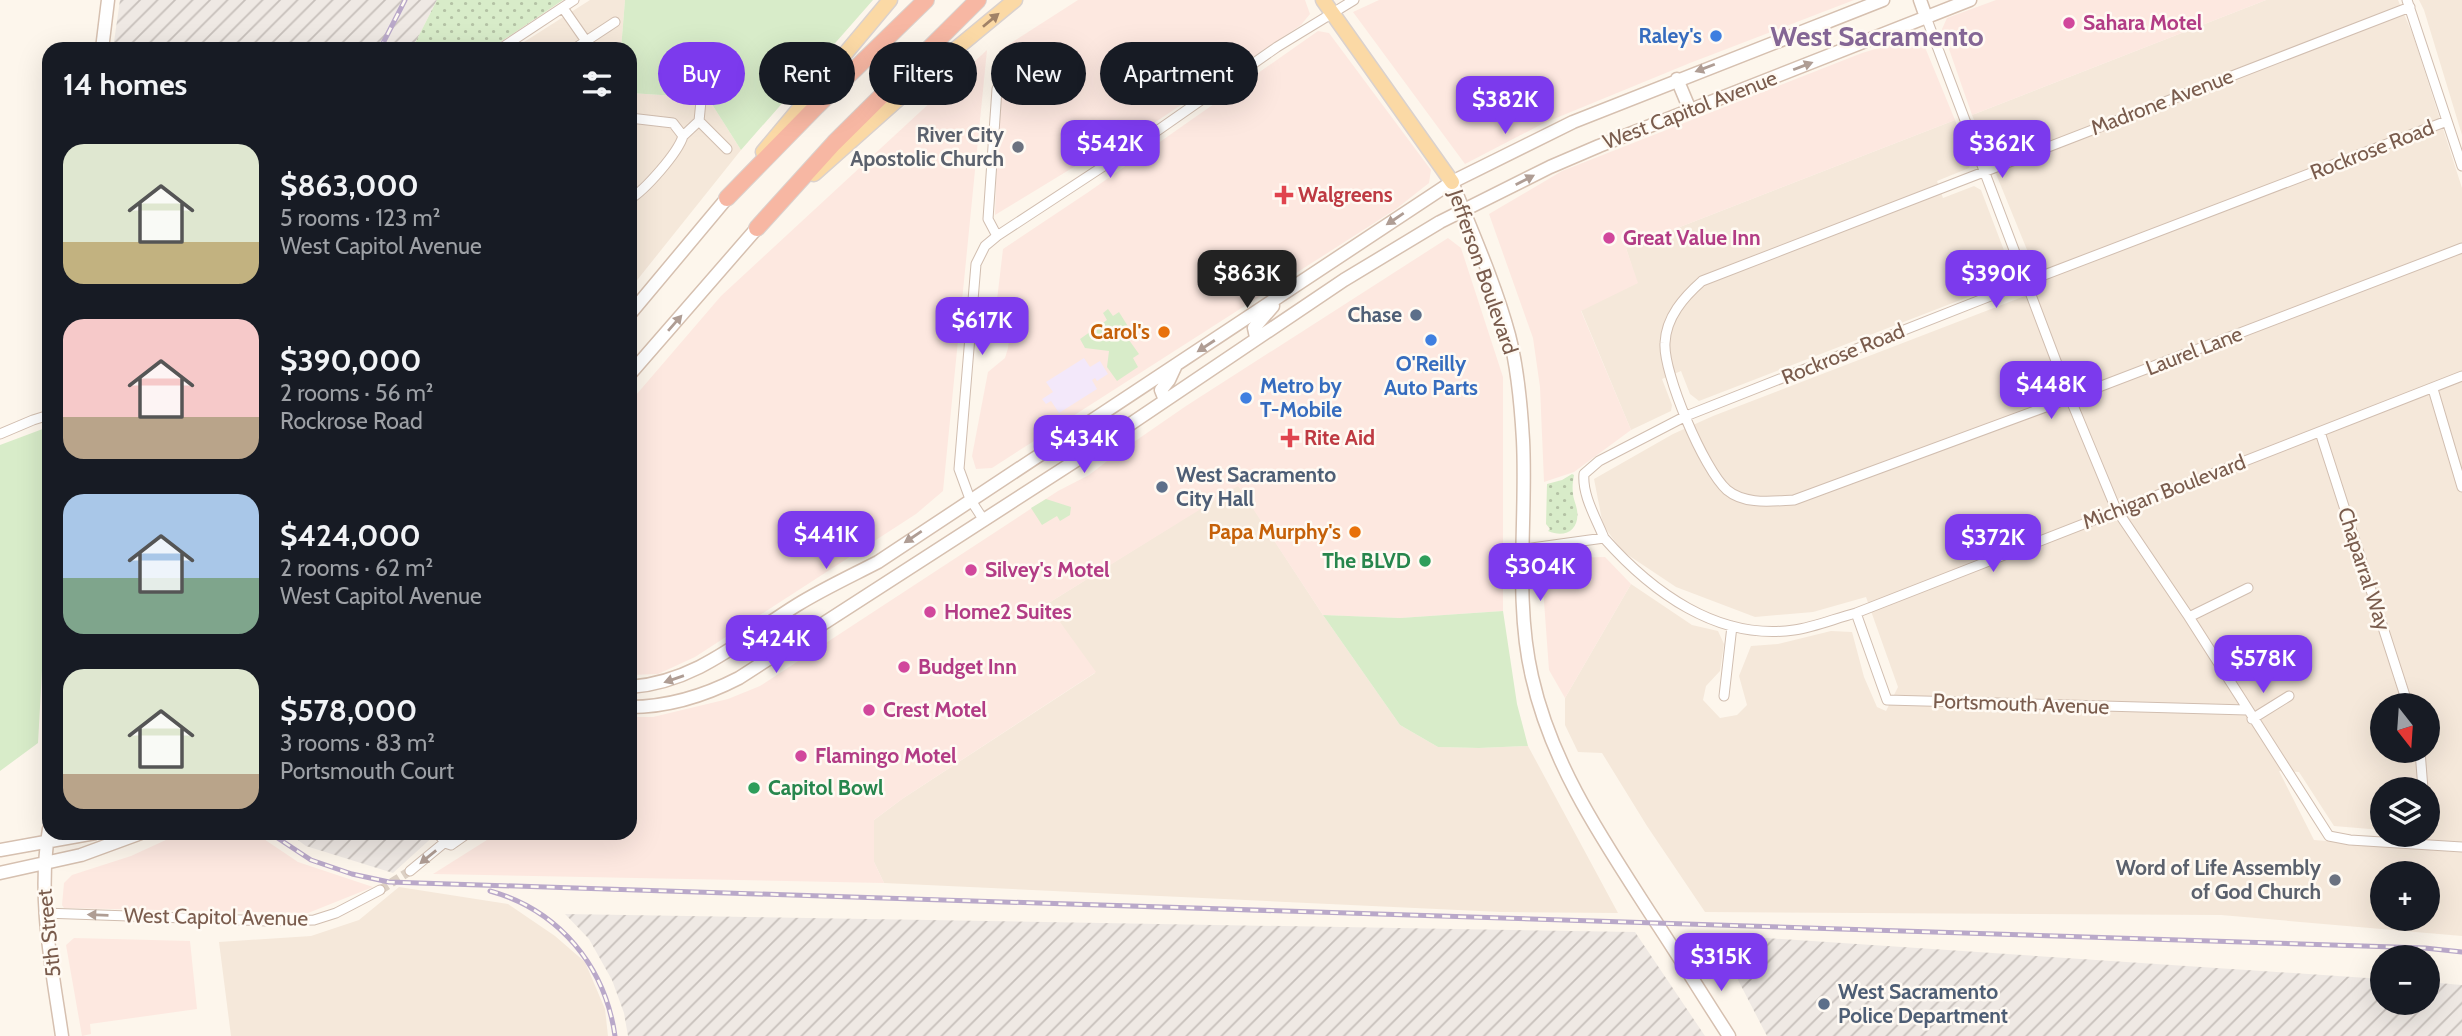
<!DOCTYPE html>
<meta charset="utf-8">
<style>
:root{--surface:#171b24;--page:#242831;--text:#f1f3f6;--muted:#9ea1a6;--accent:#7c3aed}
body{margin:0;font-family:Cabin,sans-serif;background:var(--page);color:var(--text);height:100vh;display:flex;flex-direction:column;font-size:26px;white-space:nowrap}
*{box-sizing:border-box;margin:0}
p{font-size:23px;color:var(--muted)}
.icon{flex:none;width:38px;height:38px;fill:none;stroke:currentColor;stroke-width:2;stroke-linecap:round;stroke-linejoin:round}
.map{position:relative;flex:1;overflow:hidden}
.details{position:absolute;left:42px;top:42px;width:595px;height:798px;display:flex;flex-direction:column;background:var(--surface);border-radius:21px;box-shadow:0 7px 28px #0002}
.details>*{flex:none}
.top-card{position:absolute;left:658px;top:42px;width:665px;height:63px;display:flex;gap:14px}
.needle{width:46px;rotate:163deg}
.tools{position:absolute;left:2370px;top:693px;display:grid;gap:14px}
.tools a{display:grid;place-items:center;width:70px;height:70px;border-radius:50%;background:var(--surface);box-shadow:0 7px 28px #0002;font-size:35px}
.price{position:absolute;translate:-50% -60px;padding:0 16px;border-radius:14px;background:var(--accent);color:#fff;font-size:23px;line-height:46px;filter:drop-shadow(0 2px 4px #0008)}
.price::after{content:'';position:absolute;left:50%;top:42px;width:21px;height:16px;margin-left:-10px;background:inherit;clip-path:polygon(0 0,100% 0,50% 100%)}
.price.current{background:#222;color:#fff}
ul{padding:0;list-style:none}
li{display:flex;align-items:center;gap:21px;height:175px;padding:0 21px}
li span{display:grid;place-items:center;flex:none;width:196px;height:140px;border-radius:21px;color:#555}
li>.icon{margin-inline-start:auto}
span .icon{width:84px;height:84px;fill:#fffc;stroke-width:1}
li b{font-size:30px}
h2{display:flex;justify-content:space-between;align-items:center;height:84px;padding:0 21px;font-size:30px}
.pill{padding:0 24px;border-radius:32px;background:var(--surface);box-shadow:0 7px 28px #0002;font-size:24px;line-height:63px}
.pill.current{background:var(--accent);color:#fff}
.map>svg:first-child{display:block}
.residential{fill:#f5e8da;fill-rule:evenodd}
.commercial{fill:#fde8e0}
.industrial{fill:url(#industrial-furrows)}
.education{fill:#f3e8fa}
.green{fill:#d8ecc9}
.park{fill:url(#park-dots)}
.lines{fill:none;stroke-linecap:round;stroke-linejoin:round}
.street-tunnel{stroke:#dcd0c4;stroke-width:9;stroke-dasharray:9 4.5;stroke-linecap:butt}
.street-casing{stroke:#d1beb0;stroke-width:11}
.secondary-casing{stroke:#d6c0b0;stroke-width:15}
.primary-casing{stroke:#dad1cd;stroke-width:17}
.highway-casing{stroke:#dad1cd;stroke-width:18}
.street{stroke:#fff;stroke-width:9}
.secondary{stroke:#fff;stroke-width:12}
.primary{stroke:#fbd9a5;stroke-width:14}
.highway{stroke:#f7b7a3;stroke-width:16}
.rail-casing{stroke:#b9a8c9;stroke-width:5}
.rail{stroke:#fffaf3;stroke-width:2.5;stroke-dasharray:8;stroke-linecap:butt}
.oneway{fill:#a18267}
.oneway2{fill:#af9d94}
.hotel-dot{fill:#d1479c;stroke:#fffaf3;stroke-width:2.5}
.shop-dot{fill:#3f7fe0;stroke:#fffaf3;stroke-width:2.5}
.worship-dot{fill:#6b7280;stroke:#fffaf3;stroke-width:2.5}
.health-dot{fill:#e0444e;stroke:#fffaf3;stroke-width:2.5}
.service-dot{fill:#5c6f8a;stroke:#fffaf3;stroke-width:2.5}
.food-dot{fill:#e8710a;stroke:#fffaf3;stroke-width:2.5}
.leisure-dot{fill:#2e9e5b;stroke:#fffaf3;stroke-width:2.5}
.labels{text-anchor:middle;stroke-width:5;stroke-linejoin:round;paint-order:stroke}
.hotel-label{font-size:21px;font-weight:bold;fill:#b23c85;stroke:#fffaf3;text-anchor:start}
.shop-label{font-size:21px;font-weight:bold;fill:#366cbe;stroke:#fffaf3;text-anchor:end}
.street-label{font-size:21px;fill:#7a5c4d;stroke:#fffaf3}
.worship-label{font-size:21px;font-weight:bold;fill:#5b616d;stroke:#fffaf3;text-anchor:end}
.health-label{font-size:21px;font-weight:bold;fill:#be3a42;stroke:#fffaf3;text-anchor:start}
.service-label{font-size:21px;font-weight:bold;fill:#4e5e75;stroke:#fffaf3;text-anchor:start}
.food-label{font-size:21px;font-weight:bold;fill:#c56008;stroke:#fffaf3;text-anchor:end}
.leisure-label{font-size:21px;font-weight:bold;fill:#27864d;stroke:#fffaf3;text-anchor:end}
.district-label{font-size:28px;font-weight:bold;fill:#846695;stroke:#fffaf3}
</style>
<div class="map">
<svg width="2462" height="1036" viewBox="0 0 2462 1036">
<defs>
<pattern id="industrial-furrows" width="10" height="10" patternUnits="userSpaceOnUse" patternTransform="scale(1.75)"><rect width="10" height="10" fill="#efe9e4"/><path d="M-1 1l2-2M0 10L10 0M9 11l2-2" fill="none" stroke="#c7c0bb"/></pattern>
<pattern id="park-dots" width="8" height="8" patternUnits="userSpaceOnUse" patternTransform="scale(1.75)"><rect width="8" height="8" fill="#d8ecc9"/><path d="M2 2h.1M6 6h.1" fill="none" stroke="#b4c2a5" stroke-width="1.8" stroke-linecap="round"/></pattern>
</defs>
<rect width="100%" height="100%" fill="#fdf6ec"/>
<path class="residential" d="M590,0h35l-4,49h-108z
M2266,0h132l15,35 49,153v748l-241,-21 -516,-3 -58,-86 -45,-73 -24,-1 -13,-27v-27l66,-114 61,41 26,6 6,13 -4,27 -14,15 -3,14 17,18 17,-3 10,-10 -8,-29 12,-30 27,-2 53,-13 21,1 12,45 13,30 9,4 12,-24 -32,-90 -53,15 -58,5 -79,-30 -54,-36 -19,-26 -9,-46 79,-45 40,-18 330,-127 -71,-174zM2382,705h45v46h-45zM2279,771l20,1 35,54 48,4v-41h45v46h-24l-5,12 -84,-7zM2382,873h45v46h-45z
M2419,0h43v135l-38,-125z
M630,93l78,5 33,52 -111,139z
M1955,120l16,42 -2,6 -32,13 6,17 31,-12 7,4 32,84 -6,8 -308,119 -9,-7 -9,-23 -19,8 10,26 -1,6 -40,19 -50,-120 56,-27 -11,-35z
M1238,485l85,130 77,110 38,22 41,1 49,-2 90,167 -117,-1 -617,-29 -10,-21v-42l28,-21 193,-126 -48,-69z
M399,887l109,17 47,32 30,26 20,47 3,27h-377l-12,-94 92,-6 48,-16z"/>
<path class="commercial" d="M1078,0h227l5,14 -9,11 -147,98 -16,10 -5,-2 -138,84 5,-165z
M1379,0h475l-164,63 -146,60 -79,41 -112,-152z
M1996,0h270l-294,115 -30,-86 5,-11z
M1318,31l11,2 102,137 -2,13 -33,26 -404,259 -16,1 -4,-13 16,-84 17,-14 3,-10 3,-23 -14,-25 6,-51 84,-56z
M1915,37l7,3 33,80 -329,128 12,35 -57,28 50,119 -57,42 -30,10 -4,-95 -7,-49 -44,-124 73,-43 300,-118z
M987,50l-44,441 -27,23 -221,143 -37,17 -28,1v-273l91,-106z
M1448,238l13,10 42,129v234l-103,7 -77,-3 -85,-129 -191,118 49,68 -194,127 -28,21v42l10,21 -451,-9 65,-41h132v-116h23l75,-18 32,-13 298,-195 31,-16 26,-20 71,-49z
M1605,557l26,27 -66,114 -16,-28 -7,-96 5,-13 17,-3z
M181,833h74l43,29 75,25 -65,26 -244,-5 -2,-3 2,-22 8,-8 59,-19z
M74,938l116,3 7,68 -107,15 1,10 -9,2 -16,-91z"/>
<path class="industrial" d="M120,0h317l-25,49h-299z
M288,833h149l-44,40 -87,-27z
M565,914l1070,18 70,104h-1077l-4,-23 -12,-33 -23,-41z
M1766,938l616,41v24h45v-21l35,3v51h-695l-46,-89z"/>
<path class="education" d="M1084,358l6,9 10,-6 8,13 -11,7 -2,-3 -3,2 5,9 -38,24 -8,-12 -5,3 -4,-5 11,-7 -7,-10z"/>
<path class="green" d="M625,0h248l-132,150 -33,-52 -78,-5v-44h-9z
M1108,309l5,7 6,-4 15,24 -5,4 10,14 -6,4 5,9 -21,14 -10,-14 2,-16 -24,-3 -5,-9 27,-19 -4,-7z
M48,427l1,116 -11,200 -38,28v-326z
M1046,499l25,8 -1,8 -10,6 -3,-5 -15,9 -11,-17z
M1503,611l14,93 11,42 -49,2 -41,-1 -38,-22 -77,-110 77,3z"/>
<path class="park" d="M437,0h126l-73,49h-78z
M1572,474l2,1c-1,6 -2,12 -1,18 0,5 3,11 4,17 3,19 -11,29 -29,21l2,-2 -4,-5 1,-40 15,-4z"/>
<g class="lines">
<path class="street-tunnel" d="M380,890l30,-19"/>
<defs>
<path id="street" d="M2407,0l55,166
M2410,7l-708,274c-18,16 -36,36 -37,62 -2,30 39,127 62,147 18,15 45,11 67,10l276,-102 392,-150
M563,8l23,33
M1926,17l144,381 46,111 73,108 140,219 21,4 112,7
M500,49l74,-49
M574,49l41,-27
M630,118l43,5 10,13c-5,17 -38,54 -53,63
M699,121l28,28
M683,136l16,-15 2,-20
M997,236l-9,-17 9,-130 10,-17
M2433,389l29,98
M2320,432l88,273
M0,434l33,-14 16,-5
M983,519l-13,-20 -11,-30 17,-205 9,-18 12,-10 157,-103 123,-86 77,-47
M1604,538c-8,-20 -22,-43 -20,-64l15,-13 87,-45 340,-134 421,-161
M1524,549l80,-11c47,53 113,103 190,92 21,-3 42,-12 62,-17l606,-237
M1856,613l31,87 360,10
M2189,617l59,-29
M1724,696l8,-70
M2252,719l37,-23
M2420,751l3,38
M438,833l7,10 6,2 17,-12
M410,871l46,-38
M44,913l223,8 47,-1 22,-7 44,-23"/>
<path id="secondary" d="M1920,0l6,17
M102,49l6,-49
M1677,79l13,31
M1452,182c20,50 43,101 57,153 9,34 12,70 14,105 4,78 -9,160 9,237 20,89 71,163 120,239 26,39 51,80 77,120
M630,314l97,-116
M1256,337l-2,-9 19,-22
M630,374l127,-146
M1165,400l-4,-10 8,-10 7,-15
M630,687c67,-5 112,-48 167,-82 26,-16 54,-29 81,-43l574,-380 121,-60 310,-122
M630,707c37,0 76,-12 109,-29l347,-224 258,-174 96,-58 110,-55 49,-21 371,-146
M49,829c-12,70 3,138 13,207
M0,850l95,-17
M0,873l81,-18 60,-22"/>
<path id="primary" d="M1323,0l129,182
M763,152l127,-152
M814,174l126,-112 75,-62"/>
<path id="highway" d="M727,198l90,-92 109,-106
M757,228l77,-85 144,-143"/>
</defs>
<use href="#street" class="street-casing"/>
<use href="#secondary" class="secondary-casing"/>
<use href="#primary" class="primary-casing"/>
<use href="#highway" class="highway-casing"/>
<use href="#street" class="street"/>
<use href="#secondary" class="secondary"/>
<use href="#primary" class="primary"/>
<use href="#highway" class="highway"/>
<defs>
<path id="rail" d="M380,49l25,-49
M270,833l41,27 41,14 37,8 2036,66 37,4
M490,891c69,19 115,75 125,145"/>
</defs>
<use href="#rail" class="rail-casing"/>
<use href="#rail" class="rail"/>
</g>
<defs><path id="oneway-solid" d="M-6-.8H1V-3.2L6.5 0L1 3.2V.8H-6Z" transform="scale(1.75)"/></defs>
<use class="oneway" href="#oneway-solid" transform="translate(991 20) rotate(-40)"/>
<g class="oneway2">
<use href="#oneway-solid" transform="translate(1803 66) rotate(-21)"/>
<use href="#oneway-solid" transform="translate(1705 68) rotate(159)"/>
<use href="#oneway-solid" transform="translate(1525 180) rotate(-27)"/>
<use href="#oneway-solid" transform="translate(1395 219) rotate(146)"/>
<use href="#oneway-solid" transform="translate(675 323) rotate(-49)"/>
<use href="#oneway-solid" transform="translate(1206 346) rotate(147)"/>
<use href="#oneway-solid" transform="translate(913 537) rotate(146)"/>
<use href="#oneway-solid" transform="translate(674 679) rotate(161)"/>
<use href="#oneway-solid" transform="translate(428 857) rotate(141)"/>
<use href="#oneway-solid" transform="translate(98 915) rotate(-178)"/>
</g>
<g class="hotel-dot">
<circle cx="2069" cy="23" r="7"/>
<circle cx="1609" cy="238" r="7"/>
<circle cx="971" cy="570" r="7"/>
<circle cx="930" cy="612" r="7"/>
<circle cx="904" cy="667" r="7"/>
<circle cx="869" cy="710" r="7"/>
<circle cx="801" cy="756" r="7"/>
</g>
<g class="shop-dot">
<circle cx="1716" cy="36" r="7"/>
<circle cx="1431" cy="340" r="7"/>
<circle cx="1246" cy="398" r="7"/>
</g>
<g class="worship-dot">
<circle cx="1018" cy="147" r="7"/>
<circle cx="2335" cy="880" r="7"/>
</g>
<g class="health-dot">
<path d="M1280.5 184.5h7v7h7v7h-7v7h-7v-7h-7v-7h7z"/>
<path d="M1286.5 427.5h7v7h7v7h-7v7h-7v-7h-7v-7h7z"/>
</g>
<g class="service-dot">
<circle cx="1416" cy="315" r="7"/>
<circle cx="1162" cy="487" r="7"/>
<circle cx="1824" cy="1004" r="7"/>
</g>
<g class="food-dot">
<circle cx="1164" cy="332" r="7"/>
<circle cx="1355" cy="532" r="7"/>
</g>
<g class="leisure-dot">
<circle cx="1425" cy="561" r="7"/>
<circle cx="754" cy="788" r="7"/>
</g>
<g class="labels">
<g class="hotel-label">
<text x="2083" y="30">Sahara Motel</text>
<text x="1623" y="245">Great Value Inn</text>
<text x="985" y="577">Silvey's Motel</text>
<text x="944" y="619">Home2 Suites</text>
<text x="918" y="674">Budget Inn</text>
<text x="883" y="717">Crest Motel</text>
<text x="815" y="763">Flamingo Motel</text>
</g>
<g class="shop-label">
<text x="1702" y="43">Raley's</text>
<text x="1431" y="371" text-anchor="middle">O'Reilly<tspan x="1431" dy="24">Auto Parts</tspan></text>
<text x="1260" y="393" text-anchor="start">Metro by<tspan x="1260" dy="24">T-Mobile</tspan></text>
</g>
<g class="street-label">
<text transform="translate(2162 102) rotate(-21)" y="7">Madrone Avenue</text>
<text transform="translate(1690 110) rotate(-21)" y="7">West Capitol Avenue</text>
<text transform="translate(2372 150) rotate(-21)" y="7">Rockrose Road</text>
<text transform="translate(1483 272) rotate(71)" y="7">Jefferson Boulevard</text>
<text transform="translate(2194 351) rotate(-21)" y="7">Laurel Lane</text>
<text transform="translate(1843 354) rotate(-22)" y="7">Rockrose Road</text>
<text transform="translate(2164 492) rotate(-21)" y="7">Michigan Boulevard</text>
<text transform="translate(2364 569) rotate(72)" y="7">Chaparral Way</text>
<text transform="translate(2021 704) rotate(2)" y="7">Portsmouth Avenue</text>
<text transform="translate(216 917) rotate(1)" y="7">West Capitol Avenue</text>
<text transform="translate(49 933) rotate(-96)" y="7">5th Street</text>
</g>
<g class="worship-label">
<text x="1004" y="142">River City<tspan x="1004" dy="24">Apostolic Church</tspan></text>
<text x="2321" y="875">Word of Life Assembly<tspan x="2321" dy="24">of God Church</tspan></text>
</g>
<g class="health-label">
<text x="1298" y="202">Walgreens</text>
<text x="1304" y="445">Rite Aid</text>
</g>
<g class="service-label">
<text x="1402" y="322" text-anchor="end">Chase</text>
<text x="1176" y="482">West Sacramento<tspan x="1176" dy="24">City Hall</tspan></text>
<text x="1838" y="999">West Sacramento<tspan x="1838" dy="24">Police Department</tspan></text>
</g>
<g class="food-label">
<text x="1150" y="339">Carol's</text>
<text x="1341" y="539">Papa Murphy's</text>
</g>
<g class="leisure-label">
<text x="1411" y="568">The BLVD</text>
<text x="768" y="795" text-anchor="start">Capitol Bowl</text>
</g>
<g class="district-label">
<text x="1877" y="46">West Sacramento</text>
</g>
</g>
</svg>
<div class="tools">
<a><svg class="needle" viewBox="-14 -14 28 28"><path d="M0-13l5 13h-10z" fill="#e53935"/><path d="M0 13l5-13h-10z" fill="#9ea1a6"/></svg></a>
<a><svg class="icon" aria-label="layers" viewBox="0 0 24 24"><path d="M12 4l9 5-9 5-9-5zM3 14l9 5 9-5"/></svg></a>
<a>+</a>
<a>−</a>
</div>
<b class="price" style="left:1505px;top:136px">$382K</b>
<b class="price" style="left:1110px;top:180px">$542K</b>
<b class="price" style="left:2002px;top:180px">$362K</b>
<b class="price current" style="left:1247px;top:310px">$863K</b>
<b class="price" style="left:1996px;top:310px">$390K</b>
<b class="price" style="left:982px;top:357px">$617K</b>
<b class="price" style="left:2051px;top:421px">$448K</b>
<b class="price" style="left:1084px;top:475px">$434K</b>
<b class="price" style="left:826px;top:571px">$441K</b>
<b class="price" style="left:1993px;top:574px">$372K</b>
<b class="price" style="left:1540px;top:603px">$304K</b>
<b class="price" style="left:776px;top:675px">$424K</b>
<b class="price" style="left:2263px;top:695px">$578K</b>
<b class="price" style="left:1721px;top:993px">$315K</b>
<div class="top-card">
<a class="pill current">Buy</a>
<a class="pill">Rent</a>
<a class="pill">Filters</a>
<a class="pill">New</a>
<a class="pill">Apartment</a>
</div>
<section class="details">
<h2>14 homes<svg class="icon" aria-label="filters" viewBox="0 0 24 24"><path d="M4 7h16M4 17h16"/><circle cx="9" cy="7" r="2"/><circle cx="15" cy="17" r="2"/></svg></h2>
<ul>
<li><span style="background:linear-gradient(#dfe7d0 70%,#c2b280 0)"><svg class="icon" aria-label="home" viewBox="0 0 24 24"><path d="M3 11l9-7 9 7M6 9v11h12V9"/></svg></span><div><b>$863,000</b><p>5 rooms · 123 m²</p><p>West Capitol Avenue</p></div></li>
<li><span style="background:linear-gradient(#f6c9c9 70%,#b9a48a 0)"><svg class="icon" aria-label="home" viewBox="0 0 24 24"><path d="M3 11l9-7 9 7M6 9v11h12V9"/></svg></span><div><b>$390,000</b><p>2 rooms · 56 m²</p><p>Rockrose Road</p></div></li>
<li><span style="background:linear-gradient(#a9c7e8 60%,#7fa58c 0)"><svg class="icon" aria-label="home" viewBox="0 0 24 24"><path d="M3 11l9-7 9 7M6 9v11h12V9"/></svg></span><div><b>$424,000</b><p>2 rooms · 62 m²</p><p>West Capitol Avenue</p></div></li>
<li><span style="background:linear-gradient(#dfe7d0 75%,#b9a48a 0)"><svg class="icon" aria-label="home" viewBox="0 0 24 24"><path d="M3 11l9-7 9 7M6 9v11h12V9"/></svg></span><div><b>$578,000</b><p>3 rooms · 83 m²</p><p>Portsmouth Court</p></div></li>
</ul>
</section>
</div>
